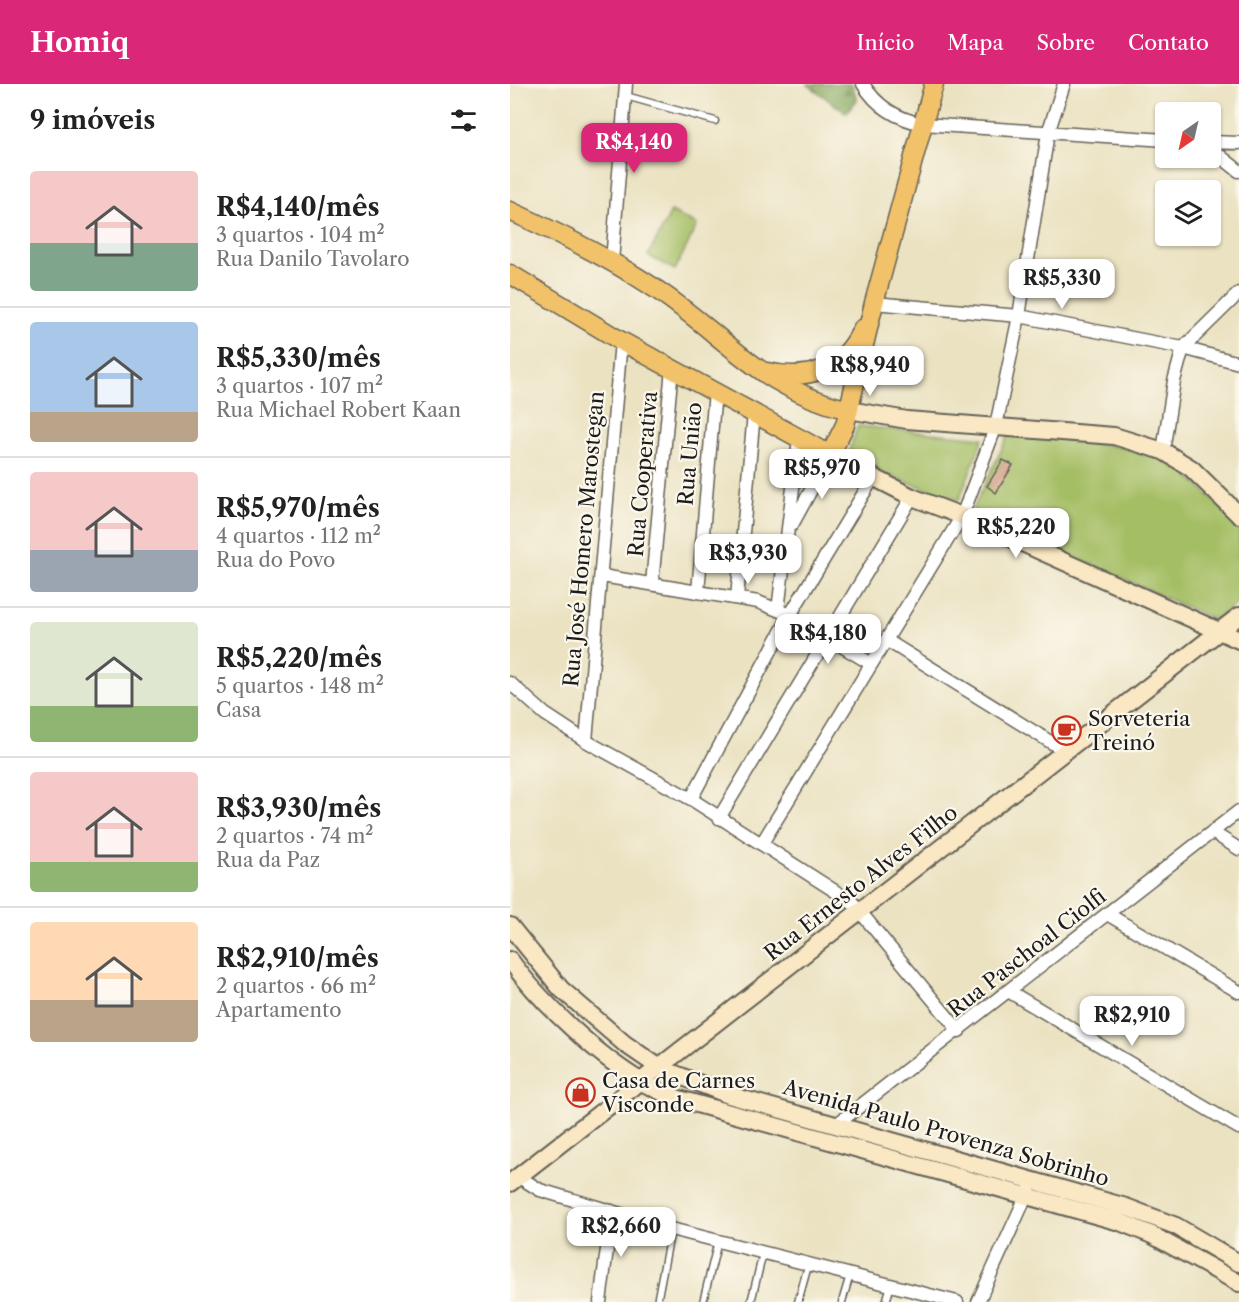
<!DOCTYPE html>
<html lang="pt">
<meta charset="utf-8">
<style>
:root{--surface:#fff;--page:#f2f2f2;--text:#222;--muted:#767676;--line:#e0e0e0;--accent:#db2777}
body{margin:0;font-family:"Libre Caslon Text",serif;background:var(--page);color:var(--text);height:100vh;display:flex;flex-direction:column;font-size:22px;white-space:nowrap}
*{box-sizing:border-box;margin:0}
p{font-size:20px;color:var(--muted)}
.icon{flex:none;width:33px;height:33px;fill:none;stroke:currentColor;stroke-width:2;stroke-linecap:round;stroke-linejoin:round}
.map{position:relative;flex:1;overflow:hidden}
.panel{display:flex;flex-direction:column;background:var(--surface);width:510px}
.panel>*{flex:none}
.needle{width:39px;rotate:214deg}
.fabs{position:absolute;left:645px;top:18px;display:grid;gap:12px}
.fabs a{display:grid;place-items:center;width:66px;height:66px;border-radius:6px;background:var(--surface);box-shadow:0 2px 4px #0004;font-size:30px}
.price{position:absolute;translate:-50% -51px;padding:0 14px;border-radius:12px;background:#fff;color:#222;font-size:20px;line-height:39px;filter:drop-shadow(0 2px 3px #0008)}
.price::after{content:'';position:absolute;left:50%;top:36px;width:18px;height:14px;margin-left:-9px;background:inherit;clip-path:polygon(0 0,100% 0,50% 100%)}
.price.current{background:var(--accent);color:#fff}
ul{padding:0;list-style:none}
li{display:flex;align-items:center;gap:18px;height:150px;padding:0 30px}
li+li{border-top:2px solid var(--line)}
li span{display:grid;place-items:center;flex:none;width:168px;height:120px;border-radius:6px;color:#555}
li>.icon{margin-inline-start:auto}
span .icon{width:72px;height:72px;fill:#fffc;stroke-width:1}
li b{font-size:26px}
h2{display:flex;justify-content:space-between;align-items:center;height:72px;padding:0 30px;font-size:26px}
header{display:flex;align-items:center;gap:36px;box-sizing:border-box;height:84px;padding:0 30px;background:var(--accent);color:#fff}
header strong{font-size:28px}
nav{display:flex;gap:33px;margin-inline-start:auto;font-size:21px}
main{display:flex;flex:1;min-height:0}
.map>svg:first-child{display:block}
.forest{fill:url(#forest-firs);stroke:#50603b;stroke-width:1.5}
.park{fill:#a4be64;stroke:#606d40;stroke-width:1.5}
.building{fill:url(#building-hatch)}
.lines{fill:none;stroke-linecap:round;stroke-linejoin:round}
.lane-casing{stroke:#646156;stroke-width:9}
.street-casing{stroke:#646156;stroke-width:15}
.secondary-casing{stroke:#646156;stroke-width:20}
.primary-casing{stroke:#646156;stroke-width:21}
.lane{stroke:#fff;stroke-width:6}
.street{stroke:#fff;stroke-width:12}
.secondary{stroke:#fae7c3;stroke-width:16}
.primary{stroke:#f2c26a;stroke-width:18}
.labels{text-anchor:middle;stroke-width:4.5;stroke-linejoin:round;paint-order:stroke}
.street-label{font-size:21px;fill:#1c1c1c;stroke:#fbf7ec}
.poi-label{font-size:21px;fill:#1c1c1c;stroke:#fbf7ec;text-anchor:start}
</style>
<header>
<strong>Homiq</strong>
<nav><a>Início</a><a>Mapa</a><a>Sobre</a><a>Contato</a></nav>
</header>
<main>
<section class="panel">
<h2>9 imóveis<svg class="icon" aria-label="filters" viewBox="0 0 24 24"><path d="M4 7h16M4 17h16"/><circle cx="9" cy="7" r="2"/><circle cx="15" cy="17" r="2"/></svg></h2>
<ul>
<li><span style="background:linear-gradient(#f6c9c9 60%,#7fa58c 0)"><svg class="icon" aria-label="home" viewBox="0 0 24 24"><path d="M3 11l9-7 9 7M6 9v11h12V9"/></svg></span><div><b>R$4,140/mês</b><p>3 quartos · 104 m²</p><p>Rua Danilo Tavolaro</p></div></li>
<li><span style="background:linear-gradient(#a9c7e8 75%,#b9a48a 0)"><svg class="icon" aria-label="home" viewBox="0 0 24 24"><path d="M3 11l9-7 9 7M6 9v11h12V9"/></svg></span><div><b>R$5,330/mês</b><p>3 quartos · 107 m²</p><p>Rua Michael Robert Kaan</p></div></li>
<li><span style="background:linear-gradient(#f6c9c9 65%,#9aa5b1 0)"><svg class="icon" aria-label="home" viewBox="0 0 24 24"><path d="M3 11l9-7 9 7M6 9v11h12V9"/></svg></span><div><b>R$5,970/mês</b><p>4 quartos · 112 m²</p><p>Rua do Povo</p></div></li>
<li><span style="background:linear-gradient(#dfe7d0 70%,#8fb573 0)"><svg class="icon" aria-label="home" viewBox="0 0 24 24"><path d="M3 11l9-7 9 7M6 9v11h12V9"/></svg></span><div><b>R$5,220/mês</b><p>5 quartos · 148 m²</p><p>Casa</p></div></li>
<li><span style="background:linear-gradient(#f6c9c9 75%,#8fb573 0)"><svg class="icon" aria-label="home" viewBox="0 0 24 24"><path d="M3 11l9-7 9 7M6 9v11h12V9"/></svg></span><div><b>R$3,930/mês</b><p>2 quartos · 74 m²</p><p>Rua da Paz</p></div></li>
<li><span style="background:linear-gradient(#ffd9b3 65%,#b9a48a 0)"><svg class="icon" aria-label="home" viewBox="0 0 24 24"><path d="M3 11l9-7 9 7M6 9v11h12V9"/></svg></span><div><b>R$2,910/mês</b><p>2 quartos · 66 m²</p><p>Apartamento</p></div></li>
</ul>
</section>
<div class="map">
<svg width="729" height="1218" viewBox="0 0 729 1218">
<defs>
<pattern id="forest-firs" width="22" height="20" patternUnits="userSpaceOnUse" patternTransform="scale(1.5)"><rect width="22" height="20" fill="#83a55a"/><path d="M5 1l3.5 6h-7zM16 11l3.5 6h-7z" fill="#6a864a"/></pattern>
<pattern id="building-hatch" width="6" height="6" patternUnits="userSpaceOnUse" patternTransform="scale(1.5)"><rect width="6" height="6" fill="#d8a58a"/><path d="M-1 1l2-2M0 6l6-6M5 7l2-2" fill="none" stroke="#b98d76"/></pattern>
</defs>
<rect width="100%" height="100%" fill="#fbf7ec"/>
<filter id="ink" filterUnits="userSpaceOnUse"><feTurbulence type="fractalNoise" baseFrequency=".0167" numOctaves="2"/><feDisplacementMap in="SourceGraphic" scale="12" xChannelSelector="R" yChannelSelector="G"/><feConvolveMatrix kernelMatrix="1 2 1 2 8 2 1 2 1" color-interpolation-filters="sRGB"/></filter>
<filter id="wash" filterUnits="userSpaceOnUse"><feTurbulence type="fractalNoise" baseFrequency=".008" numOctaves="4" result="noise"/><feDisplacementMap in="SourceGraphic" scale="24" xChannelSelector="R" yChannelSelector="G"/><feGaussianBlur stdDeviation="1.35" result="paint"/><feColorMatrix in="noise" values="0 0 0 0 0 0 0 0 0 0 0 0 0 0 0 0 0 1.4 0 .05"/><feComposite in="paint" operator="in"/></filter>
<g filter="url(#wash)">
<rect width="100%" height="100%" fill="#ebe2c1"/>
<path class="forest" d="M297,0h45l5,16 -11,13z"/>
<path class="park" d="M161,128l26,13 -22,45 -27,-14z
M348,342l125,12 -24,62 -75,-26 -35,-23z
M499,350c39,5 128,9 159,28 28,16 49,42 71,66v74l-24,18 -243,-109z"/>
<g id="blocks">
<path class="building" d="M493,376l10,5 -17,28 -9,-7z"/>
</g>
</g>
<g filter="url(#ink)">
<use href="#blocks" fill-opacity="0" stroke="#646156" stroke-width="1.5"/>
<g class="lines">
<defs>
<path id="lane" d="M116,12l89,25
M147,1218l14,-73
M193,1218l15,-61
M241,1218l12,-49
M288,1218l11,-40
M332,1218l8,-27
M376,1218l5,-17"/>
<path id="street" d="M353,0c14,23 34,35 60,40l243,16
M700,58l29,1
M700,64l29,23
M102,178l14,-178
M364,219l145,13 164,32 56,15
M653,367l11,-70 9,-33 56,-55
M282,441l38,-70
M92,492l156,26 32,13 80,48
M142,500l20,-216
M188,508l17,-201
M227,514l17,-185
M268,526l21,-171
M376,556l179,111
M0,599l35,31 41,27 105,58 161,103 107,129
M76,657l35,-400
M181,715l99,-184 83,-137
M209,734l193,-321
M702,748l27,17
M252,759l200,-327 34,-90 23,-110 29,-183 16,-49
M599,831l130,77
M500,908l229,136
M327,1040l402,-313
M9,1093l21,13 131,39 286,73
M90,1218l12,-91
M468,1218l51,-112"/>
<path id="secondary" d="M339,326l58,10 207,16 49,15 28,17 48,47
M320,371l82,42 50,19 277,124
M0,842l51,63 64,55 35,24 69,27 397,112 50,19 63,37
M0,876c30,42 88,96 132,122 12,7 25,12 37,17l441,123 32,13 87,48
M0,1099l729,-567"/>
<path id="primary" d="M0,127c53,24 108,51 156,85 66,47 99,94 183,114
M0,190l111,67 209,114 15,-30 29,-122 60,-219
M257,288c41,9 77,-2 95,-43"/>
</defs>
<use href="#lane" class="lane-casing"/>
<use href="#street" class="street-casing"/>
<use href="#secondary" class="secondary-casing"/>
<use href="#primary" class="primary-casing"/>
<use href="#lane" class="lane"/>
<use href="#street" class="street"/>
<use href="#secondary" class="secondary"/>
<use href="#primary" class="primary"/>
</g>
</g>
<defs>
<symbol id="cafe-ring" viewBox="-11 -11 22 22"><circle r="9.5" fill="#fbf7ec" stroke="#c8321e" stroke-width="1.5"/><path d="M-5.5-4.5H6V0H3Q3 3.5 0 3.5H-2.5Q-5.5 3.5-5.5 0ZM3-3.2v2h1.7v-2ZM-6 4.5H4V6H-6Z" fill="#c8321e"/></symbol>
<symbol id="shop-ring" viewBox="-11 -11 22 22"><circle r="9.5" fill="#fbf7ec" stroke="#c8321e" stroke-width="1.5"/><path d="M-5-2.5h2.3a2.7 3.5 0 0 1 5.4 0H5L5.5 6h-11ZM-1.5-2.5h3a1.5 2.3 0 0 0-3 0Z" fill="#c8321e"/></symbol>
</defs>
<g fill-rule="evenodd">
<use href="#cafe-ring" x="540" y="630" width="33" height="33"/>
<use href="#shop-ring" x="54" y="992" width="33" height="33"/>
</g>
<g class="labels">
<g class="street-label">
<text transform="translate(180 370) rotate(-85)" y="7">Rua União</text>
<text transform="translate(133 390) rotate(-85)" y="7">Rua Cooperativa</text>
<text transform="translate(74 455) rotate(-85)" y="7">Rua José Homero Marostegan</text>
<text transform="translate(351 799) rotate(-38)" y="7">Rua Ernesto Alves Filho</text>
<text transform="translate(517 869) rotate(-38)" y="7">Rua Paschoal Ciolfi</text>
<text transform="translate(436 1049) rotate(16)" y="7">Avenida Paulo Provenza Sobrinho</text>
</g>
<g class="poi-label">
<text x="578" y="642">Sorveteria<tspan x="578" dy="24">Treinó</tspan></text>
<text x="92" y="1004">Casa de Carnes<tspan x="92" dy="24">Visconde</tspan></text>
</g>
</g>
</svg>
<div class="fabs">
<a><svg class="needle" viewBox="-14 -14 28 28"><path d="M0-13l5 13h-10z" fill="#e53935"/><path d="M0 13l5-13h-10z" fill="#767676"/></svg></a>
<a><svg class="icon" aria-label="layers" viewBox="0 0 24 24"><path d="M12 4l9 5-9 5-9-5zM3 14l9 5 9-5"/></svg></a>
</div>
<b class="price current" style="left:124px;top:90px">R$4,140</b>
<b class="price" style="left:552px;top:226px">R$5,330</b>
<b class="price" style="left:360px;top:313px">R$8,940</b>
<b class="price" style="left:312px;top:416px">R$5,970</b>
<b class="price" style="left:506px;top:475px">R$5,220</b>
<b class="price" style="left:238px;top:501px">R$3,930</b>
<b class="price" style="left:318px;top:581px">R$4,180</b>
<b class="price" style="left:622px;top:963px">R$2,910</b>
<b class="price" style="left:111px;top:1174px">R$2,660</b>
</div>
</main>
